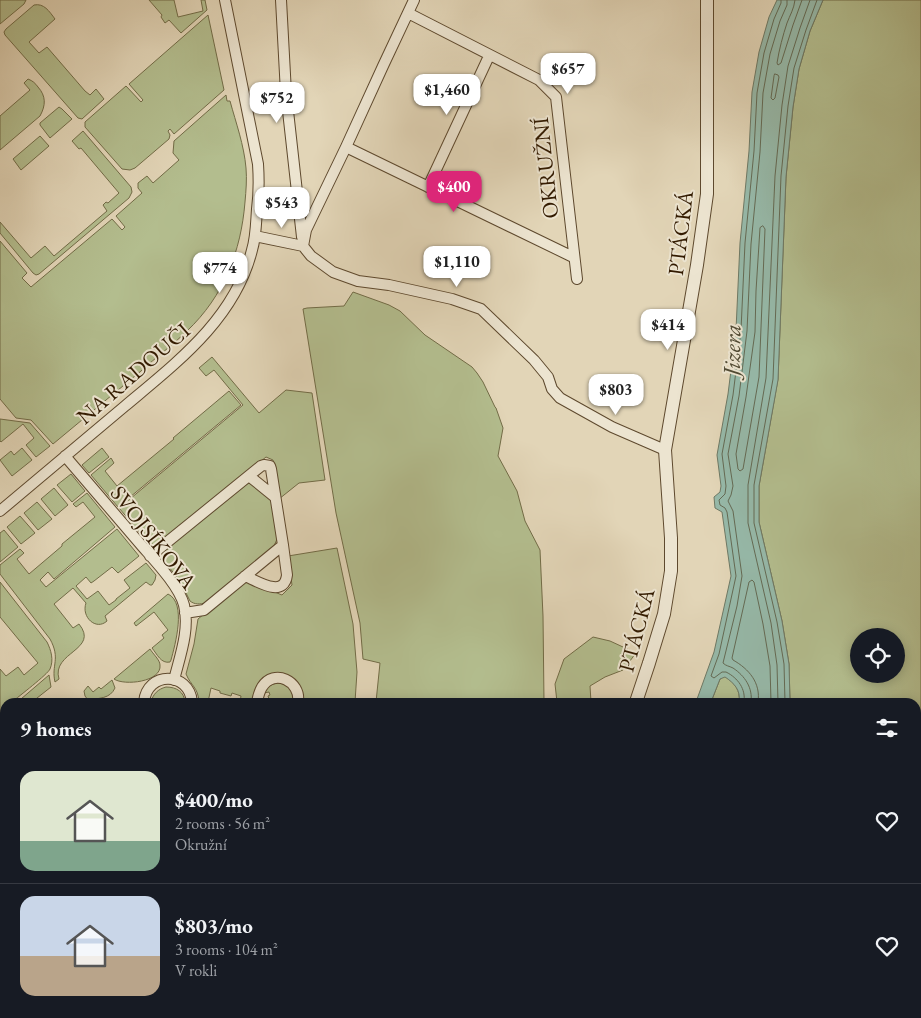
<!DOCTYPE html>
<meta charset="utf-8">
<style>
:root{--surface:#171b24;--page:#242831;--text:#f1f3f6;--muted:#9ea1a6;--line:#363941;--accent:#db2777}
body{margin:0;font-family:"EB Garamond",serif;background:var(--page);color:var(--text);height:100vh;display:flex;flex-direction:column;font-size:19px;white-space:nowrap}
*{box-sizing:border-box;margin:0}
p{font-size:16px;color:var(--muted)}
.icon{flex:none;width:28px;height:28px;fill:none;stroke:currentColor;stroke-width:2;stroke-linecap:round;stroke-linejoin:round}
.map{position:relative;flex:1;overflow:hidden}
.side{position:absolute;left:0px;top:698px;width:921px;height:321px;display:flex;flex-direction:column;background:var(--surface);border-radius:15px 15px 0 0;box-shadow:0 2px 12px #0003}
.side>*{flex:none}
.fabs{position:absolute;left:850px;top:628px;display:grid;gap:10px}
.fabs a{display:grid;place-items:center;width:55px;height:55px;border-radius:50%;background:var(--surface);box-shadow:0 2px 12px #0003;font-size:25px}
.price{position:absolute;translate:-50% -42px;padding:0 11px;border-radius:10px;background:#fff;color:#222;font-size:16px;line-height:32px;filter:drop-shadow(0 1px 2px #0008)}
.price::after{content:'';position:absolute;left:50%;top:30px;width:15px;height:11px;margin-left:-8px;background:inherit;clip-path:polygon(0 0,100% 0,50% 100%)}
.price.current{background:var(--accent);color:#fff}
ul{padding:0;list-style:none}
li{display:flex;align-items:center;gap:15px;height:125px;padding:0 20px}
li+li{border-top:1px solid var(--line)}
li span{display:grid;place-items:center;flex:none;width:140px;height:100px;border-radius:15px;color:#555}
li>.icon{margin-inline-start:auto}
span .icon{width:60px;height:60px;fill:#fffc;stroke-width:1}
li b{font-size:21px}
h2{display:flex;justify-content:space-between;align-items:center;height:60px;padding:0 20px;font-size:21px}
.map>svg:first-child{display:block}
.green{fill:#b3bd8e;stroke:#726c47;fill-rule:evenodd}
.water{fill:#96b9a9;stroke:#6e7965}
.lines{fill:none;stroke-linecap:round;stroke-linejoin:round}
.shore{stroke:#646a54;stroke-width:1}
.minor-casing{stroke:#5e492e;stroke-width:12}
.tertiary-casing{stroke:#5e492e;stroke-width:14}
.minor{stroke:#ece4d0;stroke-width:10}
.tertiary{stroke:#ece4d0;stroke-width:12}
.labels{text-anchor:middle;stroke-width:4;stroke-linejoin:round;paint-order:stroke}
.street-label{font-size:22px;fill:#321a00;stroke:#ece4d0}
.water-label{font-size:24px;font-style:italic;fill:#504a33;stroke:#ece4d0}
</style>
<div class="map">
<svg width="921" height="1018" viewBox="0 0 921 1018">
<rect width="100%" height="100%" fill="#e2d5b7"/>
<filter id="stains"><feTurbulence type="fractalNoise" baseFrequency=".004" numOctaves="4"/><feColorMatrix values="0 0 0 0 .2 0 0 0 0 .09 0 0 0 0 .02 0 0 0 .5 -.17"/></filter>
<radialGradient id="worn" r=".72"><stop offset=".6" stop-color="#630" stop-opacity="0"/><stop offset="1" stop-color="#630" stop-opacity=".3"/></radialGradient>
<path class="green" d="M0,0h26l-2,4 -24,20z
M149,0h25l4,17 25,-6 -2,-11h4l2,10 -26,23 -12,-13 -4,3 -4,-6 1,-2z
M823,0h98v818l-5,10v-126h-126l-1,-38 -7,-43 -23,-99v-36l19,-107 8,-202 7,-70 6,-38 11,-38zM859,636h37v38h-37z
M34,5c10,-2 15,6 21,14l-26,23 10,11 8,-6 38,44 5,4 6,-6 8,10 -22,20 -4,-1 -73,-83 -1,-3 2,-3z
M208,15l16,75 -50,44 -4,-5 -2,2 2,4 -1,4 -34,29 -5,2 -8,-1 -37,-42v-5l41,-36 15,16 2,-2 -14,-16z
M28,79c5,2 7,4 10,8 8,9 8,18 2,29l-40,34v-34l30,-26 -6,-7z
M226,95l1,6h3c6,22 14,44 16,67 1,11 0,23 -1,34 -4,49 -21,94 -58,129 -14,14 -31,26 -46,40 -29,24 -59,49 -88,73l-22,-24 -15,-2 -16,-19v-158l27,32 -5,5 9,9 81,-68 10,11 3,-3 -9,-11 26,-23 -4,-5v-5l9,-7 6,7 26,-23 -6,-7 1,-12z
M59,107l3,2 10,10 -22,19 -10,-13v-2z
M83,131l48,56 1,5 -3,6 -90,76 -3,1 -3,-2 -33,-40v-11l31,36 14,-12 9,10 53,-45 -4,-6 3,-3 2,1 11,-10 -38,-45 -2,1 -7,-8z
M40,136l9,10 -28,24 -8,-11z
M353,292l36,13 11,6 25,24 47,32 5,6 6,9 12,25 1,1 7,20 -5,28 19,35 8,30 15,29 3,66 1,86h-168l4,-39 -17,-4 -3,-36 -24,-110 -33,-204 4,-1 37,-2z
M212,357l47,56 27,-23 26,3 13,87 -26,3 -20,16 -6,-39 -7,-3 -104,85 -8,3 -7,-4 -28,-33 124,-103 -29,-35 -8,6 -7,-8z
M229,391l12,14 -123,102 -27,-32 20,-17 3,5 -9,8 12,15 57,-47 -1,-1z
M0,419l30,4 20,23 -14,11 -10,-12 8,-7 -11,-14 -22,18 -1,-1z
M22,448l10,12 -20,16 -12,-16 11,-9 3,4z
M102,448l7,9 -20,16 -7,-8z
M71,474l14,17 -13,11 -15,-17z
M249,483l2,1 19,14 2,4 6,35 -5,11 -67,55c-6,1 -11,2 -16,-2l-10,-20 -15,-19 -2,-4v-6l3,-4 80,-64z
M54,488l14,17 -13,11 -14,-17z
M87,493l28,34 -61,52 -6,-7 -8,8 6,7 71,-58 22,27 -21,17 -6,-6 -18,14 -3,2 -5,-6 -10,9 11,13 11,-8 11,14 7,-5v-1l14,-11 -6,-8 22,-17 10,12 -1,5 -3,5h-2l-4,-3 -41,34 2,5c-11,10 -26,-4 -21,-18l-13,-15 -19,16 19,24 6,-4c21,26 -28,28 -20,55l-4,3c-4,-17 6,-23 -5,-43l-50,-65v-9l20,-16 4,4 -7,6 12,15 33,-28v-2l33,-27 -12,-15 -7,5 -3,-3z
M37,502l15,17 -14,11 -14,-17z
M20,516l15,17 -14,11 -14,-17z
M4,530l14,17 -18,15v-29z
M337,548l16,76 4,48 -2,30h-52v-8l-25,-20 -26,28h-12l1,-6 -9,-3 -1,3 -11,-3v-2l-9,-3 -3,14h-9c-1,-15 -8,-16 -13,-28l8,-30 4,-25 42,-35 5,-2h5l32,13 10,-10 -4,-29z
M0,582l47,60c4,8 7,18 3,27 -2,5 -32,28 -38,33h-7v6l-5,5v-44l6,7 12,-9 6,8 14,-12 -38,-46z
M168,594c19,9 7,51 3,66l-1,2c-9,2 -13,-8 -18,-14l12,-10 -2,-3 6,-5 -14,-18 -18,14 -2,-3z
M593,637l17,4 26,12 -13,17 -18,7 -15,9 1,16h-34l-2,-18 9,-25z
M150,649c3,5 10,11 10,16 2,17 -36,21 -46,14z
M49,675l2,12 -19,15h-9l-2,-3z
M725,676c9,7 16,14 14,26h-28l9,-23z
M112,680l3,8c-5,11 -16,10 -27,12l-3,-4 -1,-5 4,-5 5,6 6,-5 2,2z
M278,683c11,1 16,8 16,19h-26l-1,-2 2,-1 -1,-3 2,-1 -1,-3 -5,1c3,-6 7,-9 14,-10z
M166,687c11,0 18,5 19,15h-34c2,-8 7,-13 15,-15z
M5,713v58l-5,5v-58z
M5,795v66l-5,-2v-46l2,-1 -2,-2v-11z
M0,946l5,1v67h92l1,4h-98z
M121,1014h67l2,4h-63z
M234,1014h270l-2,4h-270z
M742,1014h89l-2,4h-88z"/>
<path class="water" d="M777,0h46l-13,31 -11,38 -6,38 -7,70 -8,203 -19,106v36l23,99 7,43 1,38h-51c2,-12 -5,-19 -14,-25l-5,2 -9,23h-15l18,-50 17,-76 -9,-64 -7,-4 -1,-11 6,-5 1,-6 -4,-31 11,-61 8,-64 4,-87 9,-92 3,-59 7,-40 10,-35z
M674,1014h68l-1,4h-70z"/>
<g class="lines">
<path class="shore" d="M795,0c-1,9 -5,15 -8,23 -4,12 -8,27 -10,40l1,2 3,-2 12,-38 9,-25
M775,74l3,1 1,2 -4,21 -2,2 -2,-2 3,-22z
M763,226l2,3 -6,148 -16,92 -3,2 -2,-2 -2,-15 10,-57 9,-65 1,-41 4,-63z
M744,702c2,-13 -6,-24 -18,-30h-4l-8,6 -3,-2 8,-22 17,-78 -9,-64 -2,-4 -5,-3 -1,-5 6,-6 1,-8 -4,-32 11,-59 8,-65 4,-87 9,-92 3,-58 7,-40 10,-34 7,-16v-3
M751,702c2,-14 -6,-26 -18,-34 -4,-2 -7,-2 -10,-5l14,-57 5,-30 -9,-65 -5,-10 3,-6 2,-9 -5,-32 11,-58 8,-65 4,-87 9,-92 3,-59 7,-39 10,-33 7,-16v-5
M758,702c3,-19 -9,-33 -25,-42l-1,-2 17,-76 3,-2 2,2 9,42 7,42 1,36
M778,702l-1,-37 -6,-42 -23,-100v-38l18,-107 9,-202 7,-71 6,-39 12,-38 10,-28
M785,702l-1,-38 -7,-42 -23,-99v-38l19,-106 8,-203 7,-70 6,-38 12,-38 11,-30"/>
<defs>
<path id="minor" d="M281,0l5,93 16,144
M408,13l131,67 17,17 21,182
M346,147l227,110
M428,187l61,-131
M255,236l48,10
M303,246l8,10 22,16 25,9 31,4 63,14 29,10 53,51 14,17 4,12 8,9 52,29 53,23
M303,246l3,-16 40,-83 37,-81 31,-66
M65,456c26,30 51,60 77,90 13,15 37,40 42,59 6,24 -4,51 -10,75
M249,476l26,21
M0,511c42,-35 83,-70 125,-105 51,-43 110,-87 127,-156 4,-13 4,-27 5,-41 2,-15 2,-30 1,-45l-33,-164
M150,556l111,-90 3,-1 6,1 1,3 12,76 -79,65 -19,3
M245,576c12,5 39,23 42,-1l-4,-30
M144,702c3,-31 45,-31 48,0
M257,702c1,-5 2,-10 5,-15 12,-19 39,-6 36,15
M0,866l5,2
M911,1014l2,4"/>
<path id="tertiary" d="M636,702l13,-39 15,-49 7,-43v-33l-6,-88 32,-185 10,-71v-194
M510,1018l2,-4"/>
</defs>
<use href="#minor" class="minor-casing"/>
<use href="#tertiary" class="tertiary-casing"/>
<use href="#minor" class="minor"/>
<use href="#tertiary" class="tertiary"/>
</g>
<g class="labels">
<g class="street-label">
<text transform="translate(545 168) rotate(-96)" y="8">OKRUŽNÍ</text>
<text transform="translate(680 233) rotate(-83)" y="8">PTÁCKÁ</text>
<text transform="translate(133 373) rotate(-41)" y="8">NA RADOUČI</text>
<text transform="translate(154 537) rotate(52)" y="8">SVOJSÍKOVA</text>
<text transform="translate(636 630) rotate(-75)" y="8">PTÁCKÁ</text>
</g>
<g class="water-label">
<text transform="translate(732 350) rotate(-89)" y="8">Jizera</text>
</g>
</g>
<rect width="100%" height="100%" filter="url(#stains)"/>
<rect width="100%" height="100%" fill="url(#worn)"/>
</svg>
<div class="fabs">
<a><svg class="icon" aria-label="locate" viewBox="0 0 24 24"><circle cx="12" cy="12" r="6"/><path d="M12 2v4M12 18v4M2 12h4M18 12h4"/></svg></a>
</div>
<b class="price" style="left:568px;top:95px">$657</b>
<b class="price" style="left:447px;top:116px">$1,460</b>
<b class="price" style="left:277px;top:124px">$752</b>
<b class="price current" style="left:454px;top:213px">$400</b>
<b class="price" style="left:282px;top:229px">$543</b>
<b class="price" style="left:457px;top:288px">$1,110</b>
<b class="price" style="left:220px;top:294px">$774</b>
<b class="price" style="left:668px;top:351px">$414</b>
<b class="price" style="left:616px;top:416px">$803</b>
<section class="side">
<h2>9 homes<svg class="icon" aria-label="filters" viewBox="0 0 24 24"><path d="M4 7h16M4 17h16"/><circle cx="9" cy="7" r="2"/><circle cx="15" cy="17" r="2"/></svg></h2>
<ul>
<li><span style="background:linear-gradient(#dfe7d0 70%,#7fa58c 0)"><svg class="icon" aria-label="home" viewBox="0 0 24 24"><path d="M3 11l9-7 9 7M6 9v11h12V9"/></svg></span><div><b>$400/mo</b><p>2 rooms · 56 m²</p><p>Okružní</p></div><svg class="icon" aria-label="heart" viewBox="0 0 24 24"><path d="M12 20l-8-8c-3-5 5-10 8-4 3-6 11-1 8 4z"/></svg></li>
<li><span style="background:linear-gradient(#c9d6e8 60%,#b9a48a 0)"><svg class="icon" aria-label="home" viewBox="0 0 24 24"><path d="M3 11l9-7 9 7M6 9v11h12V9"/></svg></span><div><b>$803/mo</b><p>3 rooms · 104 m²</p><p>V rokli</p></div><svg class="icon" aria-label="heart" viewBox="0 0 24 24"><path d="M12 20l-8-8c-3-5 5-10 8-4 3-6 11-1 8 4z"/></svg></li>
</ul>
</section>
</div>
